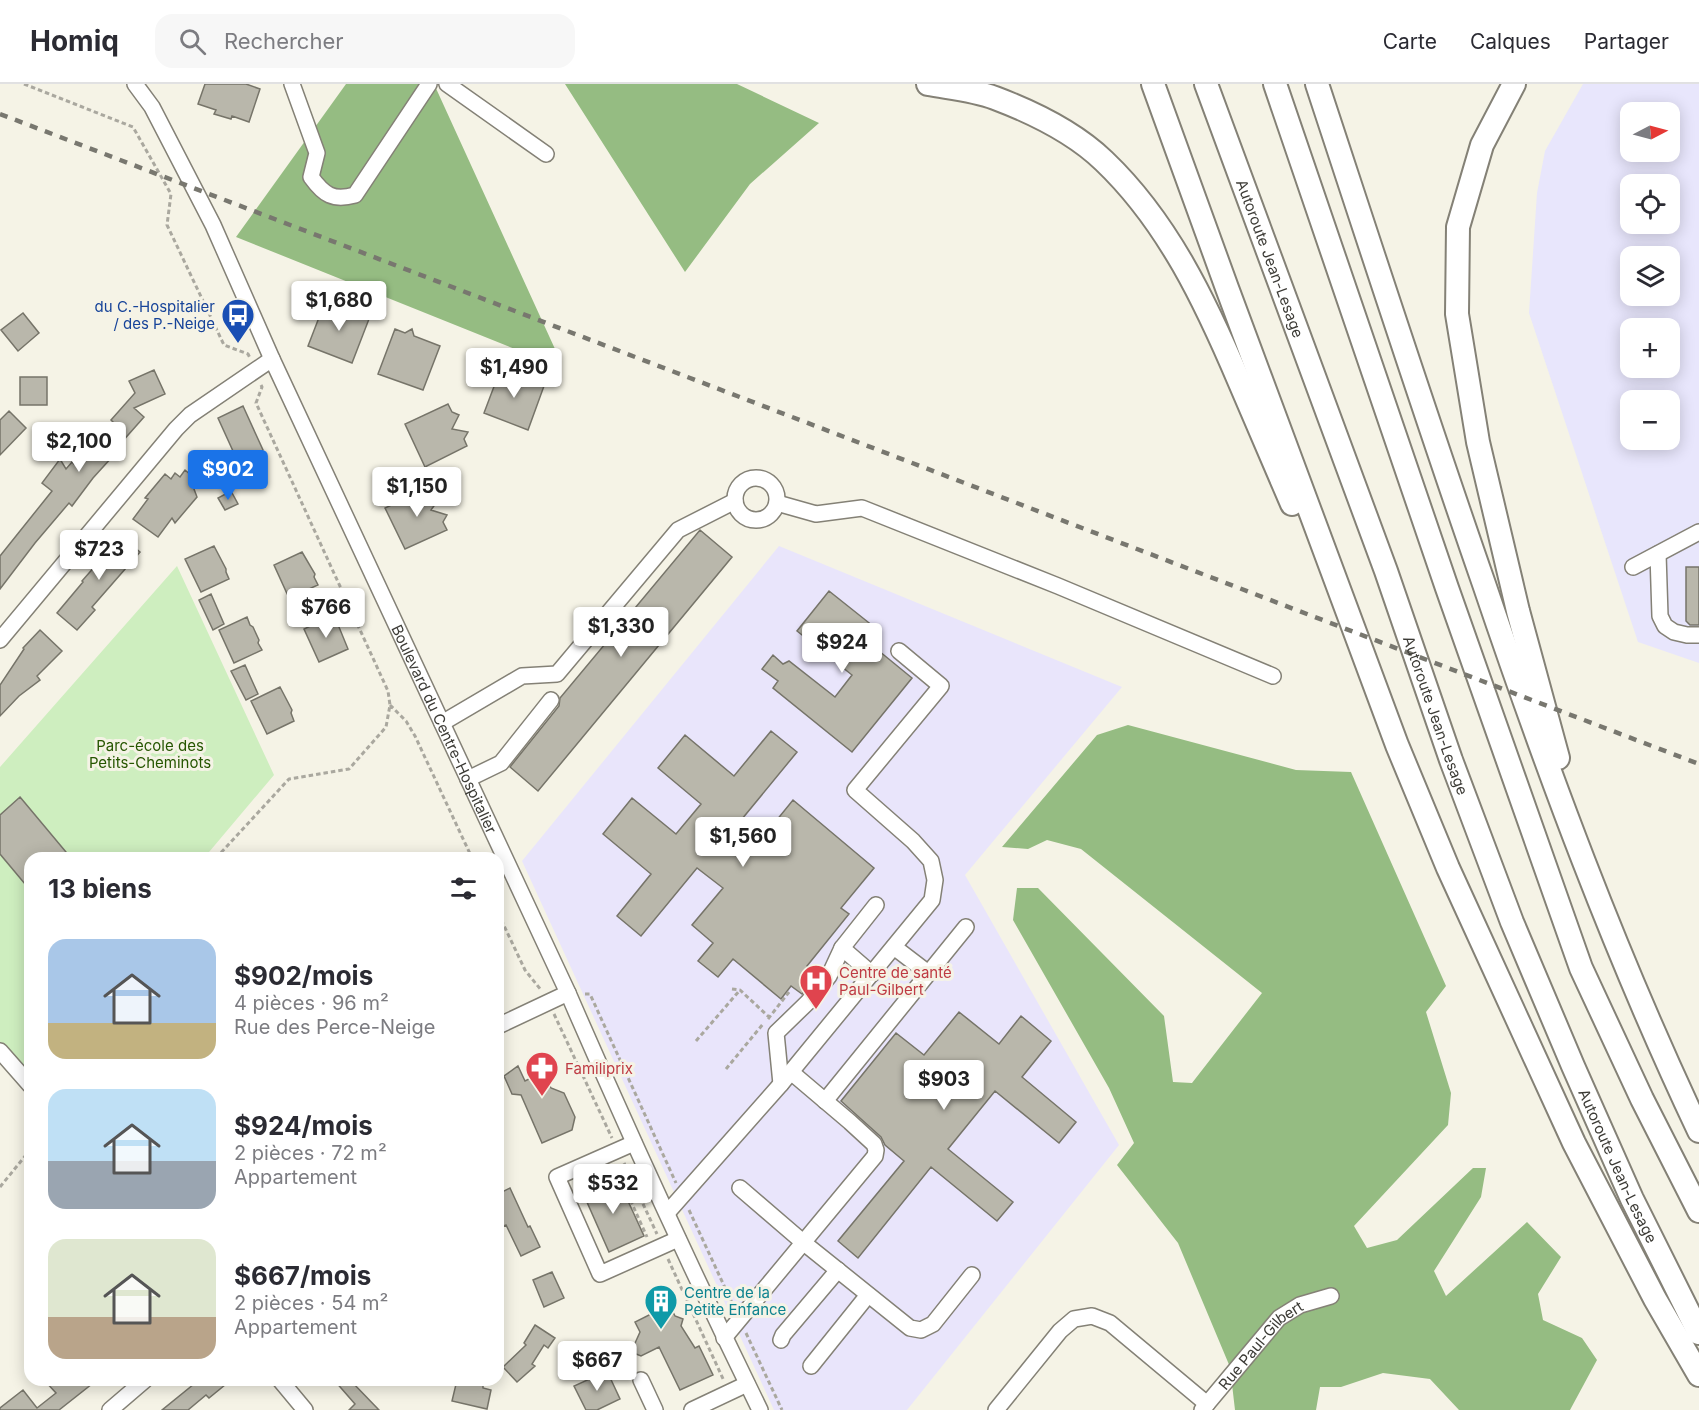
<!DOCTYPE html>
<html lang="fr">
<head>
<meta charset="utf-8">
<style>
	:root { --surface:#fff; --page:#f7f7f7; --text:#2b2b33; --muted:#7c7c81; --line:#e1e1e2; --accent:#1a73e8 }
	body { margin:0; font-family:Inter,sans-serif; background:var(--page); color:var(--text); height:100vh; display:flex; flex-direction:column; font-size:22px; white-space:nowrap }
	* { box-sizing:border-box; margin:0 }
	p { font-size:20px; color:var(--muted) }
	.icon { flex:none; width:33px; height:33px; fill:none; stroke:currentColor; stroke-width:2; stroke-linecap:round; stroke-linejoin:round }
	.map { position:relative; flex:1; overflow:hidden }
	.side { position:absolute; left:24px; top:768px; width:480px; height:534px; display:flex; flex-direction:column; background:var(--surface); border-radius:18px; box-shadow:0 3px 15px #0003 }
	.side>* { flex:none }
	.needle { width:39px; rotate:84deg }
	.tools { position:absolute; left:1620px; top:18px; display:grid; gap:12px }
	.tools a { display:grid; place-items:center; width:60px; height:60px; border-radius:12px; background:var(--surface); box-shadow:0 3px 15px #0003; font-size:30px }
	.price { position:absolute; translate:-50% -51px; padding:0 14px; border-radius:6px; background:#fff; color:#222; font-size:20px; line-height:39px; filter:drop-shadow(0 2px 3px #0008) }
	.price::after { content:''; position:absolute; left:50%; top:36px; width:18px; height:14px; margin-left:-9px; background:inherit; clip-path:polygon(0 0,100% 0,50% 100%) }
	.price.current { background:var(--accent); color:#fff }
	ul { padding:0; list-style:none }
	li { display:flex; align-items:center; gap:18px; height:150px; padding:0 24px }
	li span { display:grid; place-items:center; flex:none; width:168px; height:120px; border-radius:18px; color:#555 }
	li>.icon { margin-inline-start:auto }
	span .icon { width:72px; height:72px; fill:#fffc; stroke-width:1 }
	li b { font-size:26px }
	h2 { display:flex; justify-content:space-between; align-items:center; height:72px; padding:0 24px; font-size:26px }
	header { display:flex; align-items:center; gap:36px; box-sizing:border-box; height:84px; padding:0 30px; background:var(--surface); border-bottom:2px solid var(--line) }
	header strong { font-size:28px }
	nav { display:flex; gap:33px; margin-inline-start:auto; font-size:21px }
	.search { width:420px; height:54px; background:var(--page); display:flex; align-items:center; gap:15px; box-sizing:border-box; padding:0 21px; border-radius:18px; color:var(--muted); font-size:22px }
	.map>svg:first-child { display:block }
</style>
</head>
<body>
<header>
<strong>Homiq</strong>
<div class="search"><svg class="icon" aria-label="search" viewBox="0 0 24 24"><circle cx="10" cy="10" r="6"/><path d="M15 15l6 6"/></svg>Rechercher</div>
<nav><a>Carte</a><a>Calques</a><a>Partager</a></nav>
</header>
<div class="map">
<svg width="1699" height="1326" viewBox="0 0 1699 1326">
	<rect width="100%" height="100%" fill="#f5f3e6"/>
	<path fill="#e8e6fc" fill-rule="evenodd" d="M1583,0H1699V579L1638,558L1529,229L1537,109L1545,67ZM1630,28H1670V68H1630ZM1630,100H1670V140H1630ZM1630,172H1670V212H1630ZM1630,244H1670V284H1630ZM1630,316H1670V356H1630Z"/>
	<path fill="#e9e5fb" d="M779,462L1122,603L965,791L1119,1061L907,1326H774L522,777Z"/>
	<path fill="#ceeebf" d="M177,482L274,691L204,774H30V979L21,990L0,965V683Z"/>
	<path fill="#95bc82" d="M346,0H434L555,265V281L236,153Z
		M565,0H737L819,39L750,100L685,188Z
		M1128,641L1296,686L1351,688L1446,902L1426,928L1451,1009L1448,1041L1354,1142L1367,1164L1397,1156L1473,1084H1486L1481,1113L1434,1187L1446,1212L1527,1138L1561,1173L1538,1210L1543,1236L1582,1254L1597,1276L1570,1326H1459L1430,1295L1383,1289L1341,1303H1320L1316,1326H1235L1230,1283L1178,1159L1117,1081L1134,1059L1109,1004L1013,836L1017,804H1038L1164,932L1173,998L1192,999L1262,909L1081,765L1047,756L1028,765L1002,763L1097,651Z"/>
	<path fill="#b9b7ab" stroke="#767469" stroke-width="1.5" d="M205,0H246L260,5L249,38L232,32L231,35L214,30L216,26L198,20Z
		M325,218L335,221L338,220L343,222L346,232L360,225L362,232L369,235L352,279L308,262Z
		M23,229L39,249L18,267L1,246Z
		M395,245L405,249L412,245L414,252L440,262L423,306L378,290Z
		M501,284L508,286L512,285L517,286L521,299L536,291V299L544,302L528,346L484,329Z
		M154,286L165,310L134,324L144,333L121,359L123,361L93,394L72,422L69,419L35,459L0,505V472L52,407L42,399L60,375L66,385L72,378L74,380L113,338L111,336L135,309L129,297Z
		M20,293H47V321H20Z
		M448,320L452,328L459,331L452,345L468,348L464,355L467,362L425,383L405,340Z
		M243,322L263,366L238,378L218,334Z
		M9,327L26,344L0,371V336Z
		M185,386L199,398L194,405L197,413L175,439L172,434L158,453L133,435L148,415L145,414L165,390L171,395L175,389L180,393Z
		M427,404L430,411L439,415L431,426L447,431L443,438L447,446L405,465L385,424Z
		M231,407L238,420L225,426L218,414Z
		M700,446L732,473L538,707L510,683L559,622L560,614Z
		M118,449L140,468L92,523L95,526L77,546L57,529L83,498L82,497L104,472L101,470Z
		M214,462L226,485V488L229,495L201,508L185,475Z
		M302,468L315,490L314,493L318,501L289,514L274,481Z
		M1686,483H1699V541H1690L1686,537Z
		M829,507L878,546L868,558L912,594L852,668L773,604L778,597L762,585L773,571L783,580L789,577L835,613L852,591L797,547Z
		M211,510L224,540L213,546L199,516Z
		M247,533L250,541L253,543L259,556L258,559L262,566L234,579L219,546Z
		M329,533L334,535L339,543L348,565L319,578L304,545Z
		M40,546L62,567L37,592L40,596L19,612L0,632V601L24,565L23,564Z
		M245,581L258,610L246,616L231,587Z
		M280,603L292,626L291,629L294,637L267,650L251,617Z
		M771,647L797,668L742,735L763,753L793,716L874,784L841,824L849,830L807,882L817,891L802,910L791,902L781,915L733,875L718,893L698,877L713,859L692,841L723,804L697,784L641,852L617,832L651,790L603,750L632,714L676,750L701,720L658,684L685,651L734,692Z
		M20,713L71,774H30V806L0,770V731Z
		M959,928L999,960L1021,932L1051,957L1022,993L1076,1038L1059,1059L995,1007L948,1065L1013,1118L997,1137L931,1083L858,1174L838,1157L904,1077L885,1061L881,1053L841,1017L896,949L924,971Z
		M518,982L525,997L539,990L546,994L551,1004L564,1009L575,1033L572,1046L542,1059L521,1011L512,1010L504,992Z
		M617,1093L644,1152L609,1168L583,1109Z
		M510,1104L528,1143L530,1142L540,1163L521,1172L506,1141L504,1142L498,1129V1110Z
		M552,1188L564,1214L544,1223L533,1196Z
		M671,1224L675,1232L683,1235L681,1242L695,1264L699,1262L713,1291L680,1306L659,1263L641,1272L631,1268L640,1248L635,1238L655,1228L657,1231Z
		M535,1241L555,1254L548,1264L544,1261L532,1280L535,1282L517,1298L503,1283L526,1261L524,1259Z
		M607,1287L620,1315L597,1326H586L574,1302Z
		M44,1296H97L59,1326H0V1324L23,1306L37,1324L56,1309Z
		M199,1296H231L209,1314L206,1311L188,1326H162Z
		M334,1296H350L379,1326H349L355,1320Z
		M457,1296L483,1301V1304L491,1306L487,1325L452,1317Z"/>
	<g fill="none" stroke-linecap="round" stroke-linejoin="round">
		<defs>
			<g id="minor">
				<path id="s1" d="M135,0L152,23L213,141L272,275L568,909C629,1050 693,1189 760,1326"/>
				<path d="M292,0L317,69L311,93C324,111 333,117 355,111L429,0"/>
				<path d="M447,0L546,70"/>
				<circle cx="756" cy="415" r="21"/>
				<path d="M777,419L816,430L862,424L1058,502L1273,592"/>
				<path d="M1658,470L1660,532L1665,542L1674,548L1687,551H1699"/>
				<path d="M1633,483L1699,448"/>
				<path d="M0,556L176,345L190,331L272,275"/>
				<path d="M442,639L522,592L557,590L678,446L735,417"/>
				<path d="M468,695L501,679L551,616"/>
				<path d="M894,863L928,889"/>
				<path d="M842,864L872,890"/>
				<path d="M498,942L568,909"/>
				<path d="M0,967L30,1001"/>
				<path d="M781,1000L776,949L808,918L829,892L842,864L876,821"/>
				<path d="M825,1017L966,843"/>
				<path d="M634,1059L557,1093L600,1190L678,1155"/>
				<path d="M740,1104L804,1159L910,1244L921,1246L933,1240L972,1191"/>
				<path d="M667,1129L781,1000L932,816L935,796L931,777L913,757L855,706L941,602L899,567"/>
				<path d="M724,1254L875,1072L876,1066L874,1060L850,1038L791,988"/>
				<path d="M781,1256L783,1251L838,1186"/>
				<path d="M811,1282L868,1211"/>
				<path d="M280,1296L305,1326"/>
				<path d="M641,1296L655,1326"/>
				<path d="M110,1326L145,1296"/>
				<path d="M692,1326L747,1300"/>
				<path d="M996,1326L1060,1247L1074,1235L1092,1232L1110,1239L1207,1320"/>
				<path id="s2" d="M1202,1326L1279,1234L1300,1221L1331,1212"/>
			</g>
			<g id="highway">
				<path d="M928,0C950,4 974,6 995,14C1032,28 1075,49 1104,77C1168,138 1206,219 1240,299C1258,340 1275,380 1292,420"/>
				<path d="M1153,0L1227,204L1397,661L1448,784L1574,1059L1655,1215L1699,1291"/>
				<path id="s3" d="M1206,0L1386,487L1451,676L1512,838L1573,982L1632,1115L1699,1249"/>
				<path d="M1275,0L1447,504L1581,884L1642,1015L1699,1127"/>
				<path d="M1317,0C1372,167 1426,334 1484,500C1547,686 1615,870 1699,1047"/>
				<path d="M1514,0L1482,61L1458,143L1457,230L1478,358L1518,527L1558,674"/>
			</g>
		</defs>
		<use href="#minor" stroke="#848176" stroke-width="18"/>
		<use href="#highway" stroke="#848176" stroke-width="26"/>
		<path stroke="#aaa89f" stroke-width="3" stroke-dasharray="4.5 3" stroke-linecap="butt" d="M24,0L133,43L171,110L167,141L224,261L248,270L250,274
			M390,621L406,637L415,652L472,774
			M216,774L289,695L349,685L386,643L390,621L388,607L256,319L262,303L260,299
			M498,829L525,886L541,906
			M732,905L740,906L770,934
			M585,910H590L676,1099
			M554,930L612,1054
			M768,935L789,908
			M696,957L740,906
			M726,985L763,940
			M624,1079L657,1150
			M615,1082L647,1153
			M0,1103L30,1066
			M689,1126L733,1221
			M668,1175L724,1297
			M746,1249L782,1326"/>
		<use href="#minor" stroke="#fff" stroke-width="15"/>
		<use href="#highway" stroke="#fff" stroke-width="22"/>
		<path stroke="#78776f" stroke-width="4.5" stroke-dasharray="8 8" stroke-linecap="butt" d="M0,30L1699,680"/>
	</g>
	<defs>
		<symbol id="bus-pin" viewBox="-11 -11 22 30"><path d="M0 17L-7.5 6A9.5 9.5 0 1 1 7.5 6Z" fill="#1a4fb4" stroke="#f5f3e6"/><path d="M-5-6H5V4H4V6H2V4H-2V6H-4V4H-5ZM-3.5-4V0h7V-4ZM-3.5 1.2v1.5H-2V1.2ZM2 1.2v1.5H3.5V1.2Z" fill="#fff"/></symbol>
		<symbol id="hospital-pin" viewBox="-11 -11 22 30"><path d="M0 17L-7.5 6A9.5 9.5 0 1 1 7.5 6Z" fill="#e0444e" stroke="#f5f3e6"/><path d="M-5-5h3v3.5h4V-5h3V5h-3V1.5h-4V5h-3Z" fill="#fff"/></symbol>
		<symbol id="pharmacy-pin" viewBox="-11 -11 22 30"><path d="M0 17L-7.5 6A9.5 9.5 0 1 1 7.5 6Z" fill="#e0444e" stroke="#f5f3e6"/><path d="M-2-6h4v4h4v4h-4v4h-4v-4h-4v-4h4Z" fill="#fff"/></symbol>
		<symbol id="building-pin" viewBox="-11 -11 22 30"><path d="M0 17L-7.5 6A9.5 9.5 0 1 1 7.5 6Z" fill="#0f9aa8" stroke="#f5f3e6"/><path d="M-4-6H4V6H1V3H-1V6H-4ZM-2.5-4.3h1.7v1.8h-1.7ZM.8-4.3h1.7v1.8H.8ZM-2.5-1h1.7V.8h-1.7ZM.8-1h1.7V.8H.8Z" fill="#fff"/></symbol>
	</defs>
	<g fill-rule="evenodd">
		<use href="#bus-pin" x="219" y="212" width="38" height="52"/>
		<use href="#hospital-pin" x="797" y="878" width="38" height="52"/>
		<use href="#pharmacy-pin" x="523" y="965" width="38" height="52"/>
		<use href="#building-pin" x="642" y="1198" width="38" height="52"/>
	</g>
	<g text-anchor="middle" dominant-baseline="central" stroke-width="6" stroke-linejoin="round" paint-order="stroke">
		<g font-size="15" fill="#3c3b36" stroke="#f5f3e6">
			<text stroke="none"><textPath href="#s3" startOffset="186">Autoroute Jean-Lesage</textPath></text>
			<text stroke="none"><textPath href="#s3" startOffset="672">Autoroute Jean-Lesage</textPath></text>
			<text stroke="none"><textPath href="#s1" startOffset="716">Boulevard du Centre-Hospitalier</textPath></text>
			<text stroke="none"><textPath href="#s3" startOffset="1158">Autoroute Jean-Lesage</textPath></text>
			<text stroke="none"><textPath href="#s2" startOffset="88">Rue Paul-Gilbert</textPath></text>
		</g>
		<g font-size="15" fill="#164399" stroke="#f5f3e6" text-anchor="end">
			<text x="215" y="222">du C.-Hospitalier<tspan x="215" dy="17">/ des P.-Neige</tspan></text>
		</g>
		<g font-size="15" fill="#265600" stroke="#f5f3e6">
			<text x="150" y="661">Parc-école des<tspan x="150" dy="17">Petits-Cheminots</tspan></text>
		</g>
		<g font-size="15" fill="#be3a42" stroke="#f5f3e6" text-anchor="start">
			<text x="839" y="888">Centre de santé<tspan x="839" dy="17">Paul-Gilbert</tspan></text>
			<text x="565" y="984">Familiprix</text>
		</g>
		<g font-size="15" fill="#0d838f" stroke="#f5f3e6" text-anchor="start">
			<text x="684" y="1208">Centre de la<tspan x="684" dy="17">Petite Enfance</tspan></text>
		</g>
	</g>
</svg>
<div class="tools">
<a><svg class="needle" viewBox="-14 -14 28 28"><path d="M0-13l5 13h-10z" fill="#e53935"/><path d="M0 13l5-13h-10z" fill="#7c7c81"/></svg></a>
<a><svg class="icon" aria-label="locate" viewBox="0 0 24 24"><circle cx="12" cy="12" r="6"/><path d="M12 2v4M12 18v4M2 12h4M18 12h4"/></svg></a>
<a><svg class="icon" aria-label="layers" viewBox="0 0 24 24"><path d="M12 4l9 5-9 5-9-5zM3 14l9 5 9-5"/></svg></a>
<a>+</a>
<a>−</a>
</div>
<b class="price" style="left:339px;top:248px">$1,680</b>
<b class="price" style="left:514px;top:315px">$1,490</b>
<b class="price" style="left:79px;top:389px">$2,100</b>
<b class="price current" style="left:228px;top:417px">$902</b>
<b class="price" style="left:417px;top:434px">$1,150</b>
<b class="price" style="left:99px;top:497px">$723</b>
<b class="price" style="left:326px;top:555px">$766</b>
<b class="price" style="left:621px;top:574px">$1,330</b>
<b class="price" style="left:842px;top:590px">$924</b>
<b class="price" style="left:743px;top:784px">$1,560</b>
<b class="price" style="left:944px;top:1027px">$903</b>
<b class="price" style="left:613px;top:1131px">$532</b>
<b class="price" style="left:597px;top:1308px">$667</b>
<section class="side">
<h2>13 biens<svg class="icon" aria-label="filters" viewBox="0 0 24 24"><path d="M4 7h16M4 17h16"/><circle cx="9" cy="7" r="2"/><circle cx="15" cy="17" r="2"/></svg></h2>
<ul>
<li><span style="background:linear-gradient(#a9c7e8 70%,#c2b280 0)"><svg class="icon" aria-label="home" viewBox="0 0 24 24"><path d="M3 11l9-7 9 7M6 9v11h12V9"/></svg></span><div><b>$902/mois</b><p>4 pièces · 96 m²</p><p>Rue des Perce-Neige</p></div></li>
<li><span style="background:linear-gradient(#bfe0f5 60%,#9aa5b1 0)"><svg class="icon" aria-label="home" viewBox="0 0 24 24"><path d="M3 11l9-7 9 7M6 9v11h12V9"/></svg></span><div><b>$924/mois</b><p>2 pièces · 72 m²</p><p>Appartement</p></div></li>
<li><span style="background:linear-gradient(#dfe7d0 65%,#b9a48a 0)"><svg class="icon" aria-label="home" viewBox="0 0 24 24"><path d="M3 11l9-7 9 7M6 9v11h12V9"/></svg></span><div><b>$667/mois</b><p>2 pièces · 54 m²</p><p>Appartement</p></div></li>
</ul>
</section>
</div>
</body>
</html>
